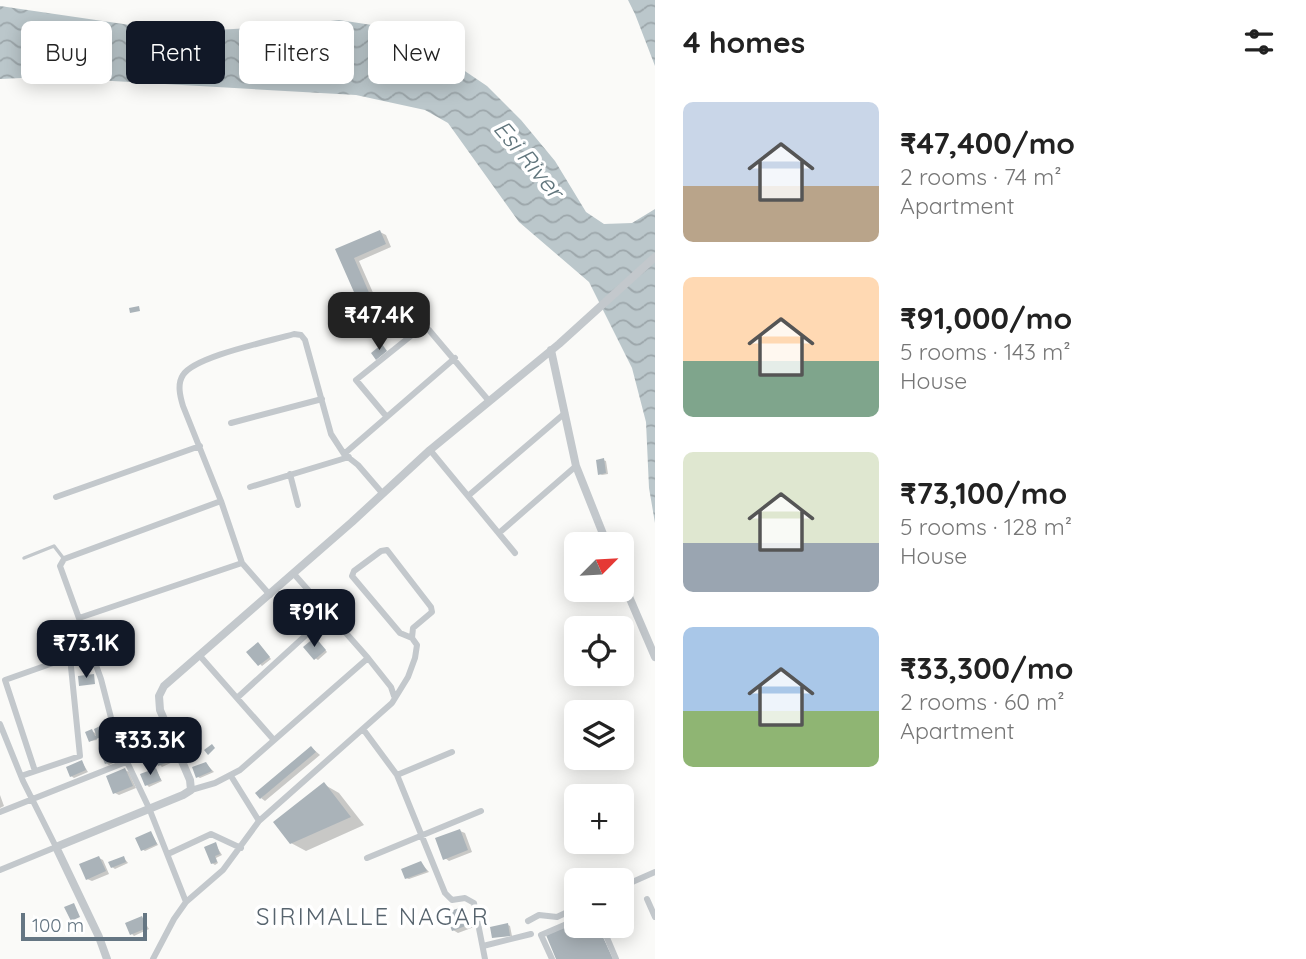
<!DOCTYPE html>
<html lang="en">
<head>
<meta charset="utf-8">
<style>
	:root { --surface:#fff; --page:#f6f6f6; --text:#222; --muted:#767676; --accent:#111827 }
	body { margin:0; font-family:Quicksand,sans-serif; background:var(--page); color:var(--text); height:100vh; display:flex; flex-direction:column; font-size:26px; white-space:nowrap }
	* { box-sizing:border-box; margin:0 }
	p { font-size:23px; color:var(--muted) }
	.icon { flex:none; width:38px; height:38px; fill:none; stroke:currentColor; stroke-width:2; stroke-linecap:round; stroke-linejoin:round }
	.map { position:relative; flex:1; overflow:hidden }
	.panel { display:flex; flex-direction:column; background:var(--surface); width:651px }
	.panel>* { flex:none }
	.hud { position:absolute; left:21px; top:21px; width:528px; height:63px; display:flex; gap:14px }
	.needle { width:46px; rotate:66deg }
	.controls { position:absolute; left:564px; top:532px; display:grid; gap:14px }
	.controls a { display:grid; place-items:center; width:70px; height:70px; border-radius:10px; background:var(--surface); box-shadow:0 4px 18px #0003; font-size:35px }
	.scale { position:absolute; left:21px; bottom:18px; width:126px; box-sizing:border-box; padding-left:7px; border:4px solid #657683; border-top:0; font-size:19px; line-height:24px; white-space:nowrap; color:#657683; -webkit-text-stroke:5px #fff; paint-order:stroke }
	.price { position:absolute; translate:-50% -60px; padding:0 16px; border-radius:14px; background:var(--accent); color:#fff; font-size:23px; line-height:46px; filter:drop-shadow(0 2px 4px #0008) }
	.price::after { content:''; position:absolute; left:50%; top:42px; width:21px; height:16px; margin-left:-10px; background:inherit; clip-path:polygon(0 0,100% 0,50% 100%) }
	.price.on { background:#222; color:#fff }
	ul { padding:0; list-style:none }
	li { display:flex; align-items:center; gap:21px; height:175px; padding:0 28px }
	li span { display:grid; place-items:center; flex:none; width:196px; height:140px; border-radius:10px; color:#555 }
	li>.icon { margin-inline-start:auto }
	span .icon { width:84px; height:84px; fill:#fffc; stroke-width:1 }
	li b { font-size:30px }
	h2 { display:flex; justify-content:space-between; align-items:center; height:84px; padding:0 28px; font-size:30px }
	.pill { padding:0 24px; border-radius:10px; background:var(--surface); box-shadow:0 4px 18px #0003; font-size:24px; line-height:63px }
	.pill.on { background:var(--accent); color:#fff }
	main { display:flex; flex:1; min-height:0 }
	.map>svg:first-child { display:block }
</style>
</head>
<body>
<main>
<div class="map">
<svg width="655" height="959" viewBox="0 0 655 959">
	<defs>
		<pattern id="water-waves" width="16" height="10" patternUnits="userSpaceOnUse" patternTransform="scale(1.75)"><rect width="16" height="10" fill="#bbc7cb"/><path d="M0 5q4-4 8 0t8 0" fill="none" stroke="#9ca6aa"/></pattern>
	</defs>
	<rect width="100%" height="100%" fill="#fafaf8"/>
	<path fill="url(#water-waves)" d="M628,0H655V66L635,14Z
		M0,6L178,32L289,26L339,20L385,27L450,61L487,86L521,120L555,161L586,212L604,224L632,223L655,209V523L649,488L646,422L632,368L589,282L519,222L448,123L425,110L356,95L43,77L0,79Z"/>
	<path fill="#0003" d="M380,232L386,235L391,247L359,261L386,322L375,326L369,323L337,250Z
		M603,460L606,461L608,474L602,475L600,474Z
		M317,640L327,652L318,660L315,658Z
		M260,646L271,659L262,666L249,652Z
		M104,726L110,735L102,739L95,735L97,740L90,741L92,731L98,735Z
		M140,732L147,743L132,750L129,748Z
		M115,747L122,759L109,765L106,763Z
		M312,748L320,755L265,801L261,798Z
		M169,750L175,761L162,767L160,765Z
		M82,762L88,772L74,778L71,776Z
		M206,764L214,772L200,778L198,777Z
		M125,770L129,772L136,788L119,795L115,793Z
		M156,770L162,781L149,787L147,785Z
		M325,785L339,793L364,825L306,851L291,843Z
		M0,795L4,806L0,808Z
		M460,831L465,833L472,852L449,861L445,858Z
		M151,833L158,845L145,851L142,849Z
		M215,844L222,855L216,858L218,863L215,865L212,863Z
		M99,858L103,860L109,874L92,881L87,879Z
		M124,858L128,863L115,869L112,867Z
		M421,863L429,872L409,879L406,878Z
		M459,910L464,912L466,919L472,921L474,927L458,933L453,930Z
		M142,918L149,929L134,936L132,934Z
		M508,925L510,926L512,936L493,937Z"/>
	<path fill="#aab3b9" d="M380,230L386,244L354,258L380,318L368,324L335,249Z
		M139,306L140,311L130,313L129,308Z
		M382,344L387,351L376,360L371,353Z
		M604,458L606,473L598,475L596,460Z
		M315,637L326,650L314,660L303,647Z
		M258,642L270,657L258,666L246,652Z
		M94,674L95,684L79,686L78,676Z
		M104,724L108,734L89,742L85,732L92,729L95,736L96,735L94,729Z
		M140,730L145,742L128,749L123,737Z
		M212,744L215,748L208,755L204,750Z
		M115,745L121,758L105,764L100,752Z
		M311,746L316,752L260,799L255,793Z
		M169,748L174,760L158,766L154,755Z
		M82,760L86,770L70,777L66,767Z
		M206,762L212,771L196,778L192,767Z
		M125,768L133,786L113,794L106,776Z
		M156,768L161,780L145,786L140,774Z
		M324,782L351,817L290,844L273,822Z
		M460,829L468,850L443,860L435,838Z
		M151,831L157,844L141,851L135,838Z
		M216,842L220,854L215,856L217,862L211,864L204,847Z
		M99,856L106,871L86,880L79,864Z
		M124,856L126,862L111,868L108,862Z
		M421,861L427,871L405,879L401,869Z
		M74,903L80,917L71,921L64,907Z
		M459,908L463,918L468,916L471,924L452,931L445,913Z
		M142,916L147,928L130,935L125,923Z
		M576,922V926H598L613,959H556L546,935Z
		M508,923L510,936L492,938L490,927Z"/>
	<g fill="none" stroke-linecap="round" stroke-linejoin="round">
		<path stroke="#c3c8cc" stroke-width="3.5" d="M24,558L54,546L64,559"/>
		<path stroke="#c3c8cc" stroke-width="6" d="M386,416L356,380L422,327L429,330L489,401
			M231,423L322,399
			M430,450L515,553
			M344,454L455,358
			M290,474L298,505
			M250,487L349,457
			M468,496L565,413
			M56,497L200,446
			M499,533L576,466
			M294,574L368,658L391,687L394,696
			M270,595L242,563L221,501L183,406C180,396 177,384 183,375C195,356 271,341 294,334L301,335L305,340L331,434L344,454L358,465L383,494
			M79,618L242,563
			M200,656L273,739
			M237,698L329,614
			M0,724L23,781L56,847L0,870
			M363,729L397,775L445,893L452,900L465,898L474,903L485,959
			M397,775L452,752
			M21,776L80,756L70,657L5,680L35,771
			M231,776L259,821
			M191,790L215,783L240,770L368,658
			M0,812L126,762
			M168,854L211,834L241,848
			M367,858L481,811
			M621,887L655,872
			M647,899L655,917
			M186,902L149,808L117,741L101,679L60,566L64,559L221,501
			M528,921L539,915L557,917L576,908
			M602,926L616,959
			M483,946L531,934
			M153,959L174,919L186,902L223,870L259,821L392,703L408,677L415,658L417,645L412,638L413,628L432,612L431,607L387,550L381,551L354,571L352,576L400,633L412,638
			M552,959L541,935L576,920"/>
		<path stroke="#c3c8cc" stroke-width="8" d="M551,350L576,466L607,544
			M621,578L655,657
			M107,959L99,937L56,847L183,795L191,790L190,780L160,710L159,696L164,686L352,522L430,450L559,344L655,257"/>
	</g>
	<g text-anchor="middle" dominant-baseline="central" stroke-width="7" stroke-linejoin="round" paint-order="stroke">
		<g font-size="24" font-style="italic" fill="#60757c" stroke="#fff">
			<text transform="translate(529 159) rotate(50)">Esi River</text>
		</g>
		<g font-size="24" letter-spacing="2" fill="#57646e" stroke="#fff">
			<text x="373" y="916">SIRIMALLE NAGAR</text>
		</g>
	</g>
</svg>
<div class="controls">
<a><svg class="needle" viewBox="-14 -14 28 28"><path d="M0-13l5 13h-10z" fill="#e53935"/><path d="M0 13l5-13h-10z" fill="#767676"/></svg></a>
<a><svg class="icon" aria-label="locate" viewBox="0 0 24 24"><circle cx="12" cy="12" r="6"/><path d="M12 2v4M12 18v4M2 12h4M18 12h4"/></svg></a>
<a><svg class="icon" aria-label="layers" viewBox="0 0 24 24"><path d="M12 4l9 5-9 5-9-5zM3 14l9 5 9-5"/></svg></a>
<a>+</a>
<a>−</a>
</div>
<div class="scale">100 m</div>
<b class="price on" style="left:379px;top:352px">₹47.4K</b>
<b class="price" style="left:314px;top:649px">₹91K</b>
<b class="price" style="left:86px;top:680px">₹73.1K</b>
<b class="price" style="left:150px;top:777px">₹33.3K</b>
<div class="hud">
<a class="pill">Buy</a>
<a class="pill on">Rent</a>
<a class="pill">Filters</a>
<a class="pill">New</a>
</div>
</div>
<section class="panel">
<h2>4 homes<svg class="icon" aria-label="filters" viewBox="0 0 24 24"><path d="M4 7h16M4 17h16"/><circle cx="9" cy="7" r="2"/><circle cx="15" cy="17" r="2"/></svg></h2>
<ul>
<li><span style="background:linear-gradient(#c9d6e8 60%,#b9a48a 0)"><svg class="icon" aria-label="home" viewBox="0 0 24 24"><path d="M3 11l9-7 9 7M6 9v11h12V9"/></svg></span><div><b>₹47,400/mo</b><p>2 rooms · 74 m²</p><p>Apartment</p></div></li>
<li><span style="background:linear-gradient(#ffd9b3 60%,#7fa58c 0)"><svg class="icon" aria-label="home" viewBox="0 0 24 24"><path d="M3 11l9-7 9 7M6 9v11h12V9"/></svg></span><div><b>₹91,000/mo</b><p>5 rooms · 143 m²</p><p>House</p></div></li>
<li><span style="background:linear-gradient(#dfe7d0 65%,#9aa5b1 0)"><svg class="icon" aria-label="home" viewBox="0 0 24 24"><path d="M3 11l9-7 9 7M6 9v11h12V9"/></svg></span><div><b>₹73,100/mo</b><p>5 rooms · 128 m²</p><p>House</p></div></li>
<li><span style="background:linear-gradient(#a9c7e8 60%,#8fb573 0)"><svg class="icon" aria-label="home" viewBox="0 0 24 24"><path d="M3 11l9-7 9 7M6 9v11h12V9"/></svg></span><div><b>₹33,300/mo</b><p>2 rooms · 60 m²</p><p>Apartment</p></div></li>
</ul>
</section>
</main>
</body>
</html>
